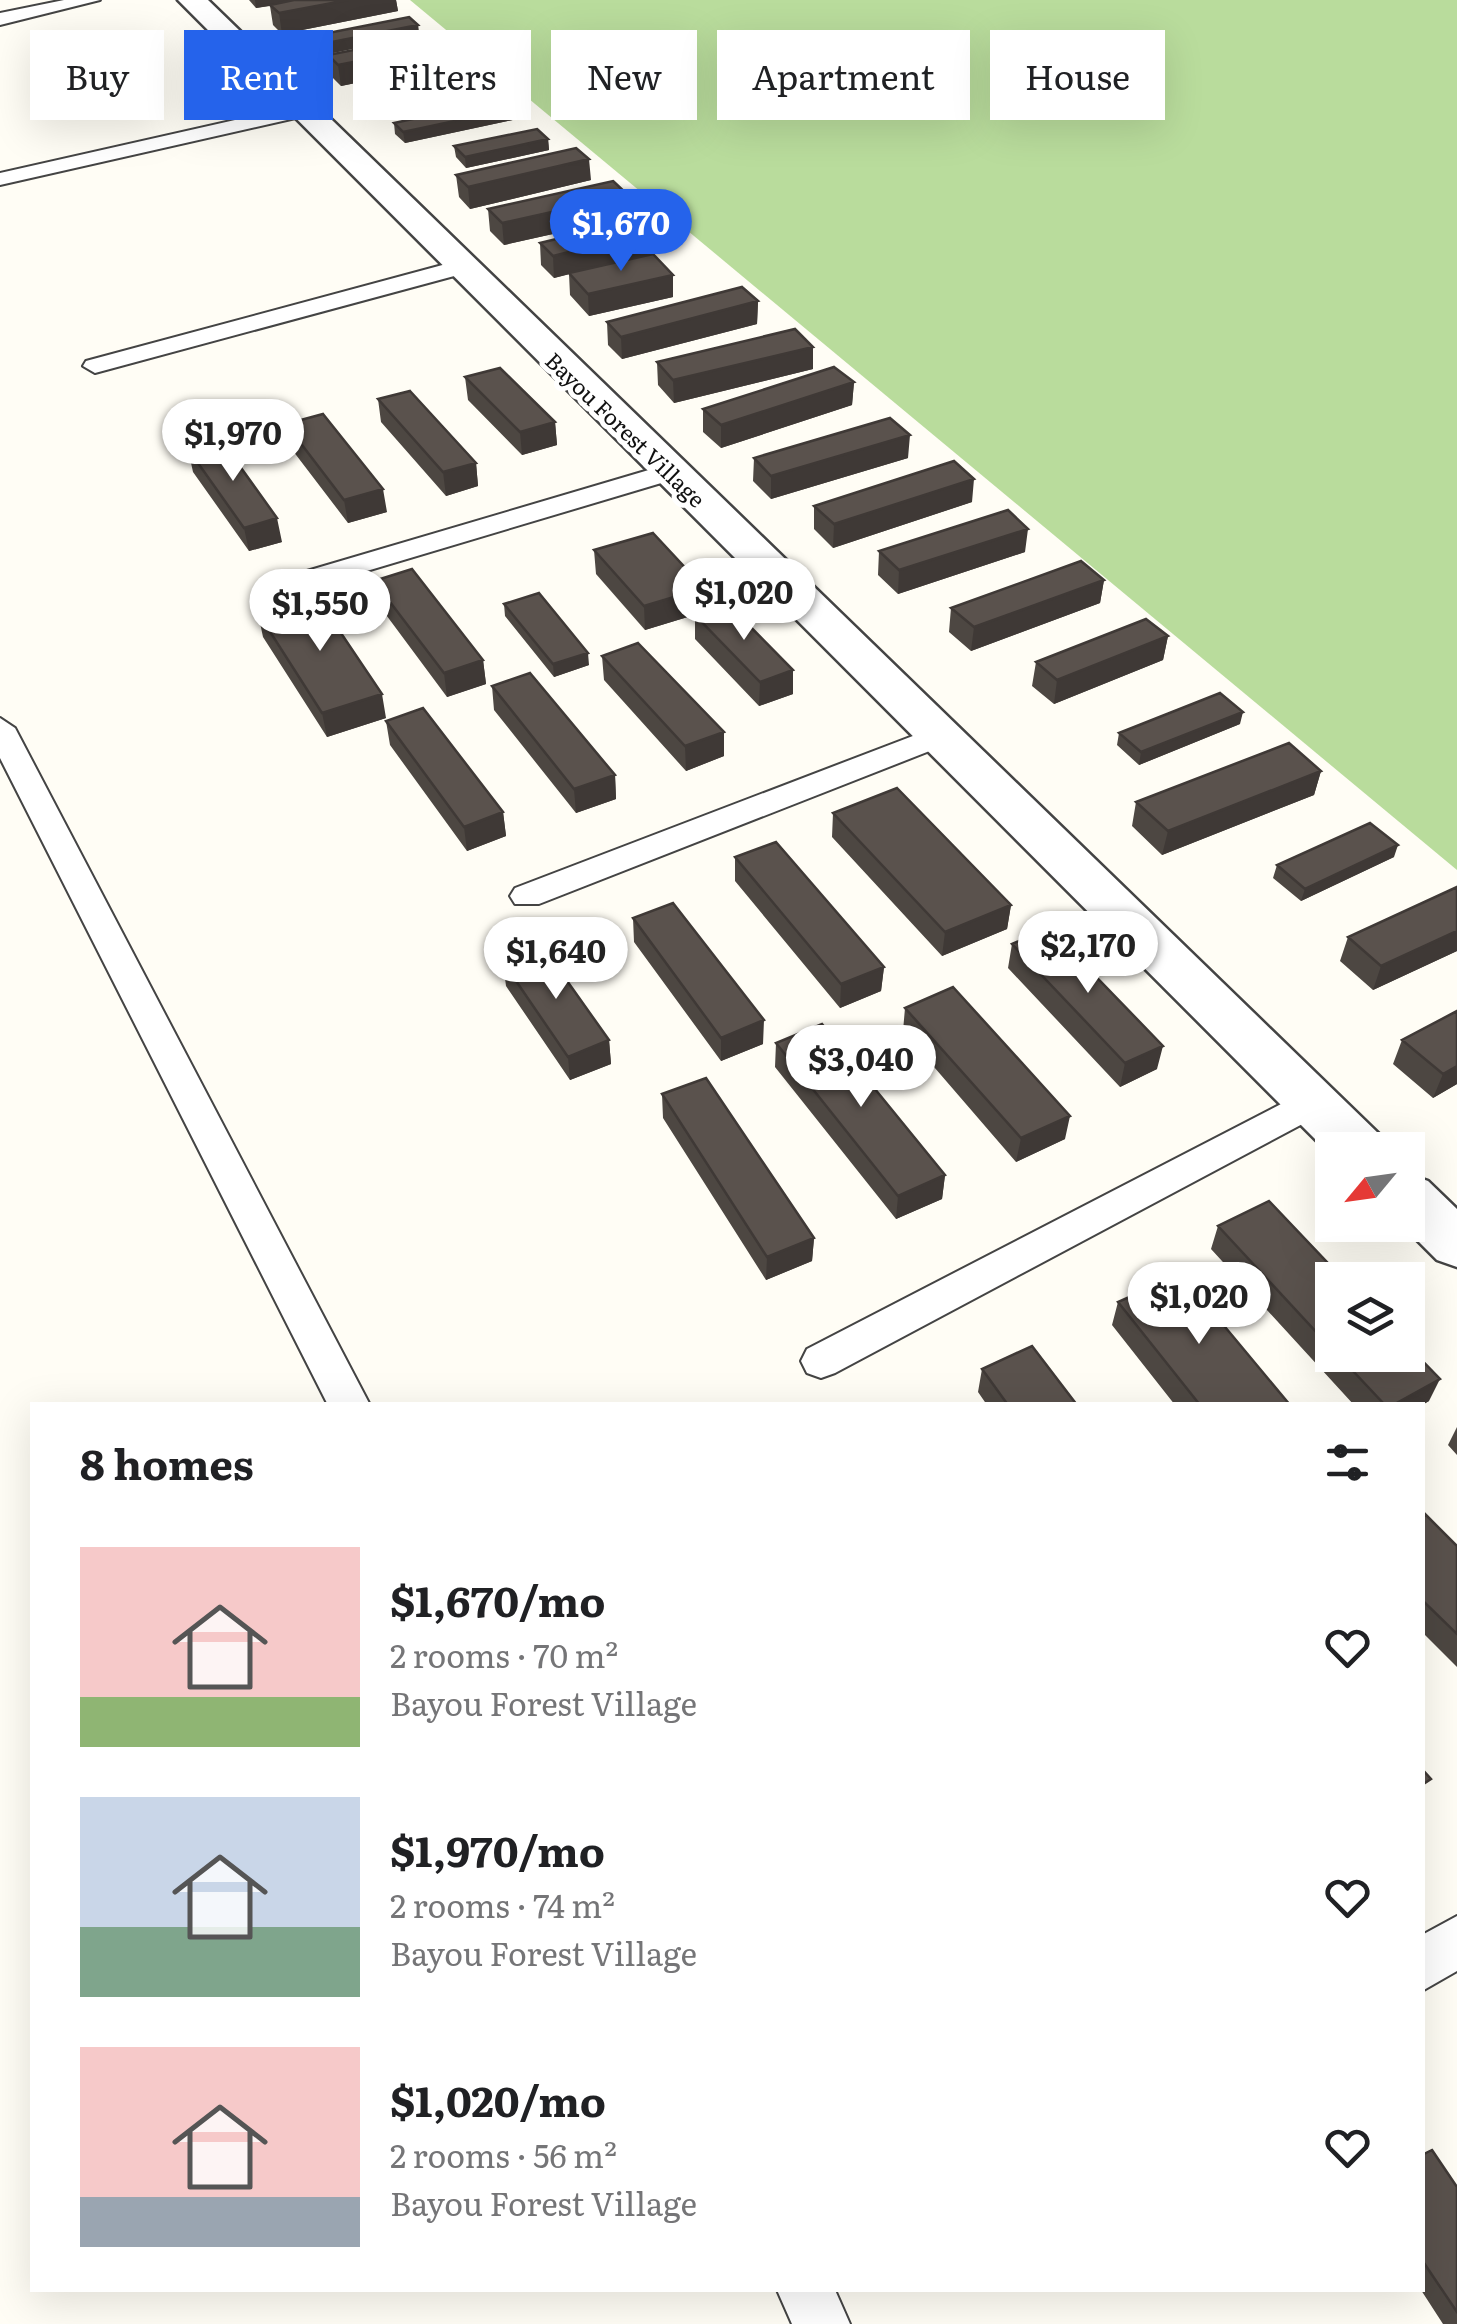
<!DOCTYPE html>
<html lang="en">
<head>
<meta charset="utf-8">
<style>
	:root { --surface:#fff; --page:#f6f6f6; --text:#202124; --muted:#757577; --accent:#2563eb }
	body { margin:0; font-family:Literata,serif; background:var(--page); color:var(--text); height:100vh; display:flex; flex-direction:column; font-size:38px; white-space:nowrap }
	* { box-sizing:border-box; margin:0 }
	p { font-size:32px; color:var(--muted) }
	.icon { flex:none; width:55px; height:55px; fill:none; stroke:currentColor; stroke-width:2; stroke-linecap:round; stroke-linejoin:round }
	.map { position:relative; flex:1; overflow:hidden }
	.sheet { position:absolute; left:30px; top:1402px; width:1395px; height:890px; display:flex; flex-direction:column; background:var(--surface); border-radius:0px; box-shadow:0 10px 40px #0002 }
	.sheet>* { flex:none }
	.banner { position:absolute; left:30px; top:30px; width:1398px; height:90px; display:flex; gap:20px }
	.needle { width:65px; rotate:241deg }
	.controls { position:absolute; left:1315px; top:1132px; display:grid; gap:20px }
	.controls a { display:grid; place-items:center; width:110px; height:110px; border-radius:0px; background:var(--surface); box-shadow:0 10px 40px #0002; font-size:50px }
	.price { position:absolute; translate:-50% -85px; padding:0 22px; border-radius:35px; background:#fff; color:#222; font-size:32px; line-height:65px; filter:drop-shadow(0 2px 5px #0008) }
	.price::after { content:''; position:absolute; left:50%; top:60px; width:30px; height:22px; margin-left:-15px; background:inherit; clip-path:polygon(0 0,100% 0,50% 100%) }
	.price.selected { background:var(--accent); color:#fff }
	ul { padding:0; list-style:none }
	li { display:flex; align-items:center; gap:30px; height:250px; padding:0 50px }
	li span { display:grid; place-items:center; flex:none; width:280px; height:200px; border-radius:0px; color:#555 }
	li>.icon { margin-inline-start:auto }
	span .icon { width:120px; height:120px; fill:#fffc; stroke-width:1 }
	li b { font-size:42px }
	h2 { display:flex; justify-content:space-between; align-items:center; height:120px; padding:0 50px; font-size:42px }
	.tag { padding:0 35px; border-radius:0px; background:var(--surface); box-shadow:0 10px 40px #0002; font-size:35px; line-height:90px }
	.tag.selected { background:var(--accent); color:#fff }
	.map>svg:first-child { display:block }
</style>
</head>
<body>
<div class="map">
<svg width="1457" height="2324" viewBox="0 0 1457 2324">
	<rect width="100%" height="100%" fill="#fffdf5"/>
	<path fill="#b9dc9c" d="M410,0H1457V870Z"/>
	<g fill="none" stroke-linecap="round" stroke-linejoin="round">
		<defs>
			<path id="lane" d="M64,0H100L0,25V13Z
				M302,105L309,107V115L0,185V173Z
				M461,260L469,262V272L95,373L83,366L86,361Z
				M669,464L678,466L682,472L678,478L293,593L283,595L269,587L273,581Z
				M0,718L15,728L370,1405H328L0,758Z
				M939,726L950,729L954,736L950,743L539,904H515L510,896L515,888Z
				M1312,1088L1325,1092L1330,1102L1325,1112L835,1373L821,1378L807,1373L801,1361L807,1349Z
				M1457,1916V1971L1422,1991V1935Z
				M777,2290H835L850,2324H792Z"/>
			<path id="street" d="M178,0H208L1380,1135L1388,1150H1332V1156Z
				M1408,1174L1428,1181L1457,1209V1267L1437,1260L1402,1225H1408Z"/>
		</defs>
		<use href="#lane" stroke="#444" stroke-width="4"/>
		<use href="#street" stroke="#444" stroke-width="5"/>
		<use href="#lane" fill="#fff" fill-rule="evenodd"/>
		<use href="#street" fill="#fff" fill-rule="evenodd"/>
	</g>
	<path fill="#4d4742" d="M249,0H396L398,11L282,34L273,25L270,6L256,8Z
		M418,25L419,35L323,55L315,47L313,36Z
		M328,55L453,63L341,86L331,76Z
		M485,70L486,91L377,114L366,103L364,82Z
		M522,118L405,143L395,134L394,123Z
		M548,139L549,150L466,168L456,157L454,146Z
		M456,175L591,180L470,209L459,197Z
		M628,195L629,217L504,245L490,231L488,209Z
		M540,243L670,249L611,264L673,297L589,316L570,295L569,274L554,278L541,265Z
		M758,301L757,324L622,359L608,345L607,322Z
		M813,347V369L674,403L658,385L657,362Z
		M465,377L555,422L557,445L522,455L468,400Z
		M854,382L852,405L721,448L703,432V409Z
		M378,399L476,463L478,486L446,496L381,422Z
		M286,424L387,512L348,523L290,447Z
		M188,449L282,542L249,551L193,472Z
		M754,458H908L771,499L753,481Z
		M972,502L833,548L814,529V506Z
		M594,550L704,588V612L645,630L596,574Z
		M879,551L1025,552L898,594L878,575Z
		M1104,580L1100,603L971,651L949,632L951,608Z
		M374,581L483,660L486,684L447,697L378,604Z
		M504,604L589,665L554,677L505,616Z
		M258,613L386,718L327,737L263,637Z
		M695,615L793,670V694L759,706L695,639Z
		M1168,636L1163,660L1054,704L1032,686L1036,662Z
		M602,656L724,732V756L686,771L604,680Z
		M492,686L615,775L616,799L576,813L494,710Z
		M386,721L503,812L506,836L467,851L390,745Z
		M1240,724L1139,765L1117,745L1119,733Z
		M1321,771L1314,795L1162,855L1132,826L1136,802Z
		M833,813L1011,905L1007,929L942,956L832,837Z
		M735,857L884,967L881,991L840,1008L735,881Z
		M1394,857L1301,901L1273,878L1277,865Z
		M1457,887V951L1373,990L1340,961L1348,937Z
		M633,918L763,1044L721,1061L634,942Z
		M1012,944L1157,1069L1120,1087L1008,968Z
		M503,962L609,1040L611,1064L570,1080L506,986Z
		M905,1008L1065,1139L1016,1162L903,1031Z
		M1402,1040L1457,1084L1433,1098L1393,1064Z
		M776,1043L945,1175L942,1199L896,1219L775,1067Z
		M662,1094L814,1238L812,1261L766,1280L663,1118Z
		M1218,1226L1332,1280V1355H1408L1429,1401L1422,1405H1354L1211,1249Z
		M1118,1302L1290,1405H1175L1112,1325Z
		M982,1369L1077,1405H987L978,1392Z
		M1457,1427V1455L1448,1445Z
		M1422,1514L1457,1546V1667L1422,1632Z
		M1422,2155L1457,2187V2324H1443L1421,2290H1422Z"/>
	<path fill="#3f3936" d="M255,0H303L256,8Z
		M348,0H396L398,11L282,34L279,13Z
		M418,25L419,35L323,55L322,44Z
		M451,43L453,63L341,86L338,65Z
		M485,70L486,91L377,114L375,93Z
		M521,107L522,118L405,143L403,132Z
		M548,139L549,150L466,168L465,157Z
		M589,159L591,180L470,209L468,187Z
		M628,195L629,217L504,245L502,223Z
		M669,227L670,249L554,278L553,256Z
		M673,275V297L589,316L588,294Z
		M758,301L757,324L622,359L621,337Z
		M813,347V369L674,403L673,380Z
		M854,382L852,405L721,448V425Z
		M555,422L557,445L522,455L520,432Z
		M910,435L908,458L771,499V476Z
		M476,463L478,486L446,496L443,472Z
		M974,479L972,502L833,548L834,524Z
		M383,489L387,512L348,523L344,500Z
		M277,518L282,542L249,551L244,528Z
		M1028,529L1025,552L898,594L899,570Z
		M1104,580L1100,603L971,651L974,627Z
		M704,588V612L645,630L644,606Z
		M1168,636L1163,660L1054,704L1057,680Z
		M588,653L589,665L554,677L553,664Z
		M483,660L486,684L447,697L444,673Z
		M793,670V694L759,706L760,682Z
		M382,694L386,718L327,737L322,713Z
		M1243,712L1240,724L1139,765L1141,752Z
		M724,732V756L686,771L685,746Z
		M1321,771L1314,795L1162,855L1168,831Z
		M615,775L616,799L576,813L574,789Z
		M503,812L506,836L467,851L464,827Z
		M1398,845L1394,857L1301,901L1305,889Z
		M1011,905L1007,929L942,956L945,932Z
		M1457,931V951L1373,990L1381,966Z
		M884,967L881,991L840,1008L841,984Z
		M764,1020L763,1044L721,1061V1038Z
		M609,1040L611,1064L570,1080L568,1057Z
		M1163,1046L1157,1069L1120,1087L1125,1063Z
		M1457,1066V1084L1433,1098L1443,1074Z
		M1070,1116L1065,1139L1016,1162L1021,1138Z
		M945,1175L942,1199L896,1219L898,1196Z
		M814,1238L812,1261L766,1280L767,1257Z
		M1440,1379L1429,1401L1422,1405H1393Z"/>
	<path fill="#5a524d" stroke="#3f3936" stroke-width="2.5" d="M294,0H348L279,13L270,5Z
		M409,17L418,25L322,44L313,36Z
		M440,33L451,43L338,65L328,55Z
		M472,60L485,70L375,93L364,82Z
		M511,98L521,107L403,132L394,123Z
		M537,129L548,139L465,157L454,146Z
		M576,148L589,159L468,187L456,175Z
		M613,181L628,195L502,223L488,209Z
		M655,215L669,227L553,256L540,243Z
		M653,254L673,275L588,294L569,273Z
		M742,287L758,301L621,337L607,322Z
		M795,329L813,347L673,380L657,362Z
		M834,367L854,382L721,425L703,409Z
		M500,368L555,422L520,432L465,377Z
		M410,391L476,463L443,472L378,399Z
		M323,414L383,489L344,500L286,424Z
		M890,418L910,435L771,476L754,458Z
		M221,440L277,518L244,528L188,449Z
		M954,461L974,479L834,524L814,506Z
		M1008,510L1028,529L899,570L879,551Z
		M653,533L704,588L644,606L594,550Z
		M1081,561L1104,580L974,627L951,608Z
		M412,569L483,660L444,673L374,581Z
		M539,593L588,653L553,664L504,604Z
		M316,596L382,694L322,713L258,613Z
		M728,604L793,670L760,682L695,615Z
		M1146,619L1168,636L1057,680L1036,662Z
		M638,643L724,732L685,746L602,656Z
		M530,673L615,775L574,789L492,686Z
		M1220,693L1243,712L1141,752L1119,733Z
		M423,708L503,812L464,827L386,721Z
		M1289,743L1321,771L1168,831L1136,802Z
		M897,788L1011,905L945,932L833,813Z
		M1370,823L1398,845L1305,889L1277,865Z
		M776,842L884,967L841,984L735,857Z
		M1457,887V931L1381,966L1348,937Z
		M673,903L764,1020L721,1038L633,918Z
		M1049,928L1163,1046L1125,1063L1012,944Z
		M543,947L609,1040L568,1057L503,962Z
		M953,987L1070,1116L1021,1138L905,1008Z
		M1457,1011V1066L1443,1074L1402,1040Z
		M822,1024L945,1175L898,1196L776,1043Z
		M706,1078L814,1238L767,1257L662,1094Z
		M1269,1201L1344,1280H1332V1349L1218,1226Z
		M1181,1274L1290,1405H1200L1118,1302Z
		M1032,1346L1077,1405H1008L982,1369Z
		M1408,1346L1440,1379L1393,1405H1385L1338,1355H1408Z
		M1424,1513L1457,1546V1634L1422,1600Z
		M1422,1769L1431,1779L1422,1785Z
		M1432,2150L1457,2187V2312L1422,2260V2155Z"/>
	<g text-anchor="middle" dominant-baseline="central" stroke-width="10" stroke-linejoin="round" paint-order="stroke">
		<g font-size="22" fill="#111" stroke="#fff">
			<text transform="translate(626 429) rotate(44)">Bayou Forest Village</text>
		</g>
	</g>
</svg>
<div class="controls">
<a><svg class="needle" viewBox="-14 -14 28 28"><path d="M0-13l5 13h-10z" fill="#e53935"/><path d="M0 13l5-13h-10z" fill="#757577"/></svg></a>
<a><svg class="icon" aria-label="layers" viewBox="0 0 24 24"><path d="M12 4l9 5-9 5-9-5zM3 14l9 5 9-5"/></svg></a>
</div>
<b class="price selected" style="left:621px;top:274px">$1,670</b>
<b class="price" style="left:233px;top:484px">$1,970</b>
<b class="price" style="left:744px;top:643px">$1,020</b>
<b class="price" style="left:320px;top:654px">$1,550</b>
<b class="price" style="left:1088px;top:996px">$2,170</b>
<b class="price" style="left:556px;top:1002px">$1,640</b>
<b class="price" style="left:861px;top:1110px">$3,040</b>
<b class="price" style="left:1199px;top:1347px">$1,020</b>
<div class="banner">
<a class="tag">Buy</a>
<a class="tag selected">Rent</a>
<a class="tag">Filters</a>
<a class="tag">New</a>
<a class="tag">Apartment</a>
<a class="tag">House</a>
</div>
<section class="sheet">
<h2>8 homes<svg class="icon" aria-label="filters" viewBox="0 0 24 24"><path d="M4 7h16M4 17h16"/><circle cx="9" cy="7" r="2"/><circle cx="15" cy="17" r="2"/></svg></h2>
<ul>
<li><span style="background:linear-gradient(#f6c9c9 75%,#8fb573 0)"><svg class="icon" aria-label="home" viewBox="0 0 24 24"><path d="M3 11l9-7 9 7M6 9v11h12V9"/></svg></span><div><b>$1,670/mo</b><p>2 rooms · 70 m²</p><p>Bayou Forest Village</p></div><svg class="icon" aria-label="heart" viewBox="0 0 24 24"><path d="M12 20l-8-8c-3-5 5-10 8-4 3-6 11-1 8 4z"/></svg></li>
<li><span style="background:linear-gradient(#c9d6e8 65%,#7fa58c 0)"><svg class="icon" aria-label="home" viewBox="0 0 24 24"><path d="M3 11l9-7 9 7M6 9v11h12V9"/></svg></span><div><b>$1,970/mo</b><p>2 rooms · 74 m²</p><p>Bayou Forest Village</p></div><svg class="icon" aria-label="heart" viewBox="0 0 24 24"><path d="M12 20l-8-8c-3-5 5-10 8-4 3-6 11-1 8 4z"/></svg></li>
<li><span style="background:linear-gradient(#f6c9c9 75%,#9aa5b1 0)"><svg class="icon" aria-label="home" viewBox="0 0 24 24"><path d="M3 11l9-7 9 7M6 9v11h12V9"/></svg></span><div><b>$1,020/mo</b><p>2 rooms · 56 m²</p><p>Bayou Forest Village</p></div><svg class="icon" aria-label="heart" viewBox="0 0 24 24"><path d="M12 20l-8-8c-3-5 5-10 8-4 3-6 11-1 8 4z"/></svg></li>
</ul>
</section>
</div>
</body>
</html>
